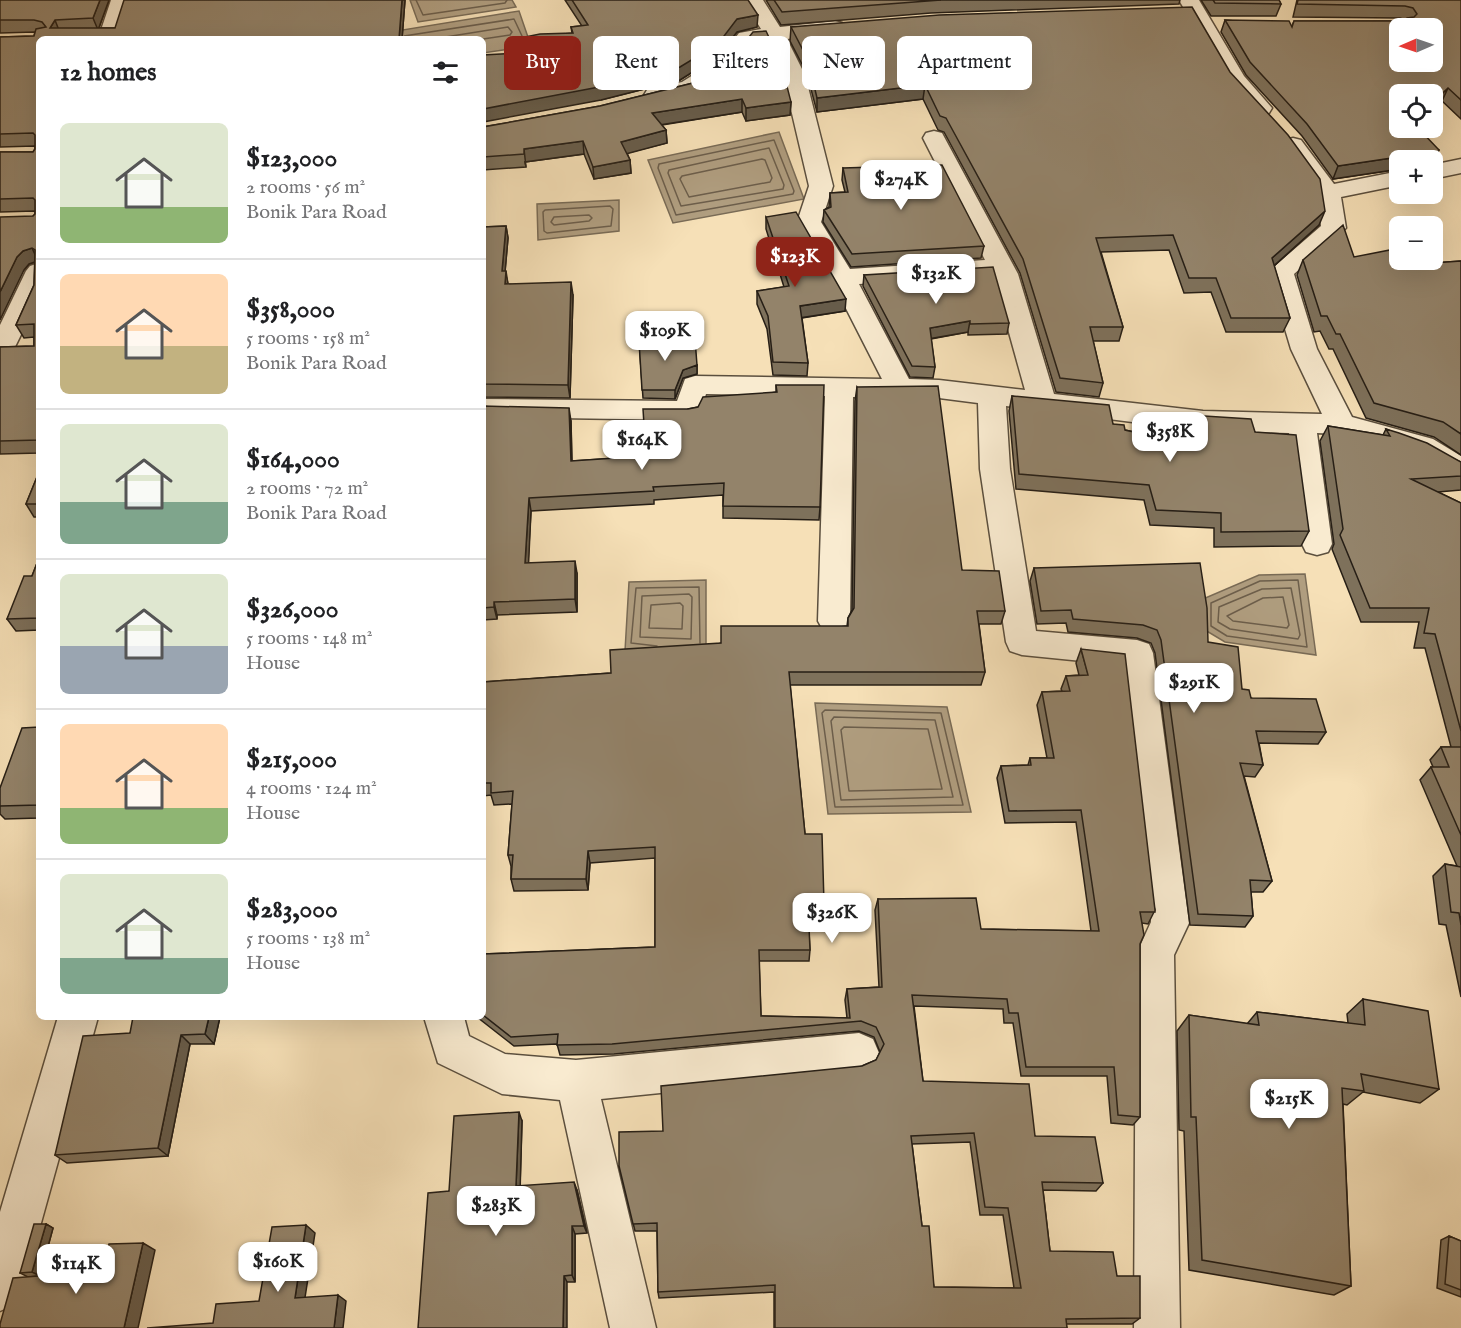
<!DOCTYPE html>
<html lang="en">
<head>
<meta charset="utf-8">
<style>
	:root { --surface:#fff; --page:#f2f2f2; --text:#202124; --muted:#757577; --line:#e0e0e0; --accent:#8f2418 }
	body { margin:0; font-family:"IM FELL English",serif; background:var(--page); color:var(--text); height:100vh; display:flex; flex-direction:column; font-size:22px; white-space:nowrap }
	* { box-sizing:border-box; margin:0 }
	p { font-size:20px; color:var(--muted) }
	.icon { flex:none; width:33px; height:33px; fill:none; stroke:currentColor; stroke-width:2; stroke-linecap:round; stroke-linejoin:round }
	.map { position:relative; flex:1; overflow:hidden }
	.sheet { position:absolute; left:36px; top:36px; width:450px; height:984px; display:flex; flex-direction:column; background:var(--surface); border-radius:9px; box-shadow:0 6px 24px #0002 }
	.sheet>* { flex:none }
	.hud { position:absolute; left:504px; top:36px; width:570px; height:54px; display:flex; gap:12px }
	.needle { width:39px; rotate:268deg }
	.controls { position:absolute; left:1389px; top:18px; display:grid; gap:12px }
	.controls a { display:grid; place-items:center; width:54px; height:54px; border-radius:9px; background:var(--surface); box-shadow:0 6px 24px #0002; font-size:30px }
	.price { position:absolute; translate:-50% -51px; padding:0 14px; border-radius:12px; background:#fff; color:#222; font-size:20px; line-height:39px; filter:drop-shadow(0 2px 3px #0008) }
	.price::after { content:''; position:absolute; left:50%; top:36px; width:18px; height:14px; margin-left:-9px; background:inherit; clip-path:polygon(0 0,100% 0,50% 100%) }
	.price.on { background:var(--accent); color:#fff }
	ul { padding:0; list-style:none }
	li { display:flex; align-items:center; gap:18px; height:150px; padding:0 24px }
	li+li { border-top:2px solid var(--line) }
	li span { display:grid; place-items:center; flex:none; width:168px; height:120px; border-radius:9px; color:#555 }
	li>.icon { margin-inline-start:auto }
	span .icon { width:72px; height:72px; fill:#fffc; stroke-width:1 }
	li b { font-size:26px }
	h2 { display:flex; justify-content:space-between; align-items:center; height:72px; padding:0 24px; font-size:26px }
	.tag { padding:0 21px; border-radius:9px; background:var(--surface); box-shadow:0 6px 24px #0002; font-size:21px; line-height:54px }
	.tag.on { background:var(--accent); color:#fff }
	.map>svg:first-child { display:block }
</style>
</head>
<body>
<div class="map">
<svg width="1461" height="1328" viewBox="0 0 1461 1328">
	<rect width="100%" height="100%" fill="#f6e0b7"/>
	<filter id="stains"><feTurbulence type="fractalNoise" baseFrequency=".00333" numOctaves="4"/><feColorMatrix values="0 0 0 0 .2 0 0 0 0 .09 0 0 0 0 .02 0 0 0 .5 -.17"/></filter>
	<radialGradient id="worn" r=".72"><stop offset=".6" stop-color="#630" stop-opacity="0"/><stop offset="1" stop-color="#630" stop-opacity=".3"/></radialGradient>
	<path fill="#b09e80" stroke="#796b56" stroke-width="1.5" d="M410,0H512L516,7L418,22Z
		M519,11L531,46L483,53V39H391L390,32Z
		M779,132L804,199L673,223L648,160Z
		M619,200V231L538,240L537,204Z
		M1305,574L1316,655L1225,642L1205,630L1203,599L1259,575Z
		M706,580V653L625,651L629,582Z
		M815,703L947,707L971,812L828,814Z"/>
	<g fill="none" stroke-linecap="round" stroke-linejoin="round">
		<path stroke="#6c5e4b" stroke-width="1.5" d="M416,0L423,15L505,3L507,0
			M404,36L514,19L522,36
			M433,39L508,27L512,32L510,35L483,39
			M774,140L794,191L793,194L676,215L658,168L659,164Z
			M769,148L784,185L783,189L681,206L668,173L669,170Z
			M762,159L765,160L772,178L770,182L689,197L680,179L682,176Z
			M610,206L613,209L611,226L547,233L544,231L543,212L545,210Z
			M589,215L592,218L589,221L554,225L551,222L554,217Z
			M1298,580L1307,647L1227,636L1211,626V603L1260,581Z
			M1291,588L1300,635L1298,639L1230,629L1218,622L1219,607L1262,589Z
			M689,594L692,597L691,639L640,637L642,596Z
			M1283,597L1289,625L1287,628L1233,621L1227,616L1263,598Z
			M680,603L683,606L682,629L649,628L651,605Z
			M657,646L631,643L636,588L699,587L700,643
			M825,710L941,713L963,805L835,807L822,713Z
			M834,717L935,720L953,797L841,800L831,721Z
			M844,727L928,729L942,789L849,791L841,730Z"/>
		<defs>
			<path id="minor" d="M111,0H131L118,39H98Z
				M743,0H763L780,27L835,21L842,23L845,27L842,31L835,33L787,39L805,75L833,186L821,222L850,269L985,260L923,138L926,133L934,131L942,133L1018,274L1054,394L1203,411L1322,414L1291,349L1268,272L1321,226L1316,192L1282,145L1285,140L1293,138L1301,140L1334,184L1400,171V185L1341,197L1346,228L1294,274L1317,349L1352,417L1433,439L1461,456V480C1443,475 1430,460 1413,453C1387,442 1345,434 1317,433L1332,544L1328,552L1317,555L1306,552L1302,544L1289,433L1203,431L1006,406L1010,469L1036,631L1137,640L1149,644L1153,653L1189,923L1174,955L1180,1328H1134L1136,955L1151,922L1122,665L1022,655L1010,651L1006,642L980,469L978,403L939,398L853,397L850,621L845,630L834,634L823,630L818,621L825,396L706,394L698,418L688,420L483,417V399L677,401L685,379L695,376L882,379L830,277L797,222L809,186L783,75L767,41L752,42C747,50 742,58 736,65C719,83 672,106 647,100L644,95L647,90L682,82L720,58L739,33L761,29ZM993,275L1025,390L939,380L909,379L859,284Z
				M1179,0H1199L1244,76L1272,108L1269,113C1264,114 1260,115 1255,113C1233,103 1193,24 1179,0Z
				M1461,159V173L1432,179V165Z
				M39,263V298L11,355L0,357V325L26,271L30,266Z
				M58,1017H98L23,1288L16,1304L0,1311V1212Z
				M424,1017H464L469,1036L505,1054L576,1060L859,1033L873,1039L879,1053L873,1067L859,1073L601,1099L656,1328H610L560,1100L502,1094L438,1063Z"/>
		</defs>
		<use href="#minor" stroke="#5b4f3e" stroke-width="3"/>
		<use href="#minor" fill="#f9ebd0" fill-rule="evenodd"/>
	</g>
	<path fill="#7e715b" stroke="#271f16" stroke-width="1.5" fill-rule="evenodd" d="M0,0H109L99,28H115L405,0L402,39H39V453L0,454V347L34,346V337L24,338L16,325L34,285L35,262L29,264L24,270L33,216L35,214V211L0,212V152H33L35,149V146L0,147V37L34,36L35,32L0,33Z
		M565,0H748L757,27L737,32L718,56L680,80L601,100L512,52L510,40L572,33L571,27L582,26Z
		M766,0H1180L1179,4L931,13L781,25Z
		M1201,0H1279L1281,4L1276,16H1211Z
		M1297,0H1461V119L1442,101L1400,128L1439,150L1432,163V160H1400V169L1333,179L1302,136L1246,75L1221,32L1225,20L1292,26L1294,21H1406V20L1400,18L1293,17Z
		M791,27L1319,225L1274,266L1290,318L1283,332H1226L1211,292L1184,293L1169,250L1101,252L1123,327L1119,341H1093L1103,383L1099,397L1056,392L1020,273L944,132L938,130L923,99L817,112L807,74L790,41Z
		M697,82L791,102L790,115L746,121L742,112L662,125L666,130L667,143L627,153L630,160L631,173L594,179L584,154L525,162L526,167L483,170V127L600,106Z
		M843,168L984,246L981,258L851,267L823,222L824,210L829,207L830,193L845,192L842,180Z
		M766,217L845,311L802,318L808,363L807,376L773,375L767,329L757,304V291L784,287L766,229Z
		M506,226L508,238L505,271L508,284L573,295L570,398L483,397V227Z
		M1354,257L1433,263L1461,261V455L1434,437L1366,418L1333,349H1329L1320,331L1314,332L1297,275L1303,260Z
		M864,275L1009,323L1007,334L968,335V332L931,339L935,367L933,378L910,377L863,286Z
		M639,341L697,365V374L683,378L675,399L643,398Z
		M776,385L820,507L819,520L723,518V495L654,500V504L531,511L528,563L577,573V612L497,615V619L483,620V406L571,421L572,461L646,456L688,409L776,392Z
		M857,387L962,570L1005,611L1001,624H979L985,672L981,685H790L805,834L824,903L823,914H808L810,950L809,961H759L761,1016L847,1018L845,1000L847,989L879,987L875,910L878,899L981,929L1091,931L1076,822L1005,823L997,778L1001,766L1028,765L1030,758H1047L1037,705L1042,692L1062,691L1061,689L1066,676L1079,675L1076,663L1081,649L1155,910L1148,924L1142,923L1140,944V1117L1133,1125L1111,1123L1107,1076H1021L1013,1023H1004L1003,1009L914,1006L923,1081L1035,1136L1103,1183L1096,1191L1043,1190L1050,1251L1117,1276L1140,1318L1132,1324H1066L1067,1328H774V1292L659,1298L658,1292L657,1231H635L619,1166L663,1131L862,1066L876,1060L880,1052L874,1037L859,1031L614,1054L560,1055L557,1044L514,1046L477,1017H483V954L655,947V858L590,863L588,890L514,891L511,879V866L508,855L512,804L494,805L491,795L483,796V682L611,673L721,643L847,626L848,618L852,610L855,401ZM970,1142L980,1215H1003L1014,1288L934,1287L922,1226L912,1144Z
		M1012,396L1113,424L1125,430L1185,443L1183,431L1189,415L1255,432L1309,531L1301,546L1214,547V528L1150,525L1144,500L1016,489L1009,411Z
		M1328,426L1383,435L1386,429L1461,462V490L1438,492L1461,503V997L1446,925L1439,924L1433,876L1445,864L1457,866L1420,780L1431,767H1433L1430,760L1441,747H1451L1425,648H1414L1419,622H1361L1332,549L1334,544L1320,441Z
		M39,472V517H34L26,504Z
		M39,558V630L16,631L7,619L32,576Z
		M1034,568L1208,642L1242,689L1251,698L1326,732L1318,744L1259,743L1263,765L1255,777L1244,776L1272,881L1263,892H1251L1253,916L1245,927L1190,925L1155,653L1151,643L1137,638L1068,632L1066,623L1037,624L1030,581Z
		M39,727V818L5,819L0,814V788Z
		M1363,999L1439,1089L1420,1103L1363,1092L1347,1105L1343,1104L1351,1286L1334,1295L1189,1270L1184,1131L1179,1130L1177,1031L1189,1015L1247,1024L1257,1012L1348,1023L1347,1014Z
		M220,1017L214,1044H190L168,1156L67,1163L55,1155L130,1033Z
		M522,1121L520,1186L577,1190L587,1233L575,1234V1282H567L449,1191Z
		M46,1224L53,1228L40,1276L28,1277L20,1273Z
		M1449,1236L1461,1241V1297L1437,1288L1441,1240Z"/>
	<path fill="#675c4a" stroke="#271f16" stroke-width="1.5" d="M100,0H109L98,30L93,18Z
		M402,0H405L402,39H399Z
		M758,15L757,27L737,32L718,56L680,80L601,100L483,122V109L737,19Z
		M55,20L60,33L50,28Z
		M925,85L923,99L817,112V98Z
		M1448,88L1442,101L1432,110V103Z
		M742,99V112L653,126L652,113Z
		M791,102L790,115L746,121V108Z
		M666,130L667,143L622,155L621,142Z
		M583,141L584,154L525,162L526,167L524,149Z
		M1405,156L1403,160H1400V169L1333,179L1338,166Z
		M630,160L631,173L594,179L593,167Z
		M1325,211L1319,225L1266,273L1272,258Z
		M506,226L508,238L504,284L502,271Z
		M32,248L38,261L29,264L24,270L0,320V292L17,257L23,251Z
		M506,271L508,284H505Z
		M571,282L573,295L570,398L568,385Z
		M846,299L845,311L799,318L800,306Z
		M970,321L968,332L928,339L930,328Z
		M697,365V374L683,378L675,399V390L683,370Z
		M569,408L571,421L572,474L571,461Z
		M529,498L531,511L528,576L525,563Z
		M575,561L577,573V612L575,599Z
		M494,602L497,615V619L494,607Z
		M588,851L590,863L588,890L586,879Z
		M209,1017H220L214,1044L205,1034Z
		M181,1035L190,1044L168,1156L158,1148Z
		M519,1112L522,1121L520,1194L516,1186Z
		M574,1182L577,1190L587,1233L584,1226Z
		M46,1224L53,1228L40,1276L32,1272Z
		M306,1225L315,1233L304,1304L295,1298Z
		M572,1226L575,1234V1282L572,1275Z
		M143,1243L155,1250L138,1328H124Z
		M564,1276L567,1282V1328H563Z
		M338,1295L346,1301L343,1328H334Z"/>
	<path fill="#93836a" stroke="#271f16" stroke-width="1.5" fill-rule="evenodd" d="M0,0H100L93,18L55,20L50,28H115L124,0H402L399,39H39V440L0,441V347L34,346V324L16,325L34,285L35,250L32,248L23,251L17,257L0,292V217L33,216L35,214V200L33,198L0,199V152H33L35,149V135L33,133L0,134V37L34,36L36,29L46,27L42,22L34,20H0Z
		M572,0H748L758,15L737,19L718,44L680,67L599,87L483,109V55L518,53L510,40L540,34L573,33L571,27L588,25Z
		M774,0H941L782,12Z
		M1213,0H1279L1281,4L1215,3Z
		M1298,0H1461V100L1448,88L1432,103V94H1400V128H1418L1439,150L1436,154L1408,158L1405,156L1338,166L1307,124L1250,62L1225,20L1289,21L1292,27L1294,21H1406L1407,18L1414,17L1417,14L1413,8L1405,6L1297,4ZM1400,28H1432V62H1400Z
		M1192,7L1230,72L1288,135L1320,179L1325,211L1272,258L1290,318H1231L1216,278H1189L1173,235L1096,238L1123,327H1090L1103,383L1060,378L1023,259L946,118L940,116L925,85L817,98L808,60L791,27L939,15Z
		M766,31L781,63L791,102L746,108L742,99L652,113L666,130L621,142L630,160L593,167L583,141L524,149V154L483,157V127L600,106L697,82L735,55L753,32Z
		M942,165L984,246L852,254L824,210L831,207L830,193L848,192L843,168Z
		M796,212L846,299L800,306L808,363L773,362L768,316L757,291L789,286L766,217Z
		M1343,225L1354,257L1400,248V260H1430L1433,263L1461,261V434L1443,422L1374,403L1340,334H1336L1327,316H1321L1303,260Z
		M506,226L502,271H506L505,284L571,282L568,385L483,384V227Z
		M993,267L1009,323L970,324V321L930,328L935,367L912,366L864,275Z
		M695,339L697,365L683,370L675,390H642L639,341Z
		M776,385H824L820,507L723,506L724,483L653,487L654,491L529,498L525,563L575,561V599L494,602V607L483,608V406L569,408L571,461L646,456L643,409H688L698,407L703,397L777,392Z
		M938,386L962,570L999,571L1005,611H977L985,672H789L805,834H822L824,903H808L810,950H759L761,1016L850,1018L847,989L882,987L878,899L976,898L981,929L1099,931L1081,810L1009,811L1001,766L1031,765L1030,758H1054L1042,692L1070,691L1066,676L1088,675L1081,649L1125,654L1155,910V912H1140L1144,935L1140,944V1117L1118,1115L1114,1067H1026L1018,1013H1009L1007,999L912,995L923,1081L1029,1084L1035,1136L1095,1137L1103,1183L1042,1182L1050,1251L1113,1252L1117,1276H1140V1318L1066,1319L1067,1328H775V1285L658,1292L657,1223L633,1224L619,1166V1132L663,1131L661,1086L862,1066L876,1060L884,1044L876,1027L861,1021L612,1044L557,1045L558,1034L511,1037L483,1015V954L655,947V847L588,851L586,879H511L513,855H508L513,791L491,793V783H483V682L611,673L610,650L721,643V626H848V618L854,608L857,387ZM974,1133L985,1207L1008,1208L1021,1288L934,1287L929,1226H922L911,1136Z
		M1012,396L1109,405L1113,424L1124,425L1125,430L1194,445L1189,415L1251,419L1255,432L1296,435L1309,531L1221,532V513L1156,510L1149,485L1019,474Z
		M1328,426L1390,436L1386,429L1399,433L1427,443L1461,462V476L1411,479L1461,503V731L1435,634L1424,633L1429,608H1370L1340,535L1343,529Z
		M39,472V504H26Z
		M39,558V618L7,619L24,576H32Z
		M1200,563L1207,608L1208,642L1238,647L1242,689L1249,690L1251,698L1316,699L1326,732L1256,731L1263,765L1240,763L1272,881L1250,880L1253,916L1198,914L1161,640L1157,630L1143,625L1073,619L1071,610L1041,611L1034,568Z
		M39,727V805L0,806V788L22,728Z
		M1441,747H1461V835L1431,767H1449Z
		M1445,864L1461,867V925L1459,913L1451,912Z
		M1363,999L1428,1011L1439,1089L1361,1074L1364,1091L1342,1088L1351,1286L1202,1260L1196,1117H1191L1189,1015L1259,1025L1257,1012L1365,1025Z
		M133,1017H209L205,1034L181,1035L158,1148L55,1155L83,1036L130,1033Z
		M519,1112L516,1186L574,1182L584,1226H572V1275L564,1276L563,1328H418L428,1193L449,1191L454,1116Z
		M34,1224H46L32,1272L20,1273Z
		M306,1225L295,1298L338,1295L334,1328H147L213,1323L216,1304L259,1301L272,1227Z
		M1449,1236L1461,1241V1290L1445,1284Z
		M143,1243L124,1328H0V1324L13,1278L102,1271L109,1244Z"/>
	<rect width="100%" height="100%" filter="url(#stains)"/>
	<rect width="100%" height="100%" fill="url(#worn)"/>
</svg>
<div class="controls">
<a><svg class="needle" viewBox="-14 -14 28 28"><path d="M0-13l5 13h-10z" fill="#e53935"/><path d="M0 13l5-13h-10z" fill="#757577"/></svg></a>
<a><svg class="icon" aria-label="locate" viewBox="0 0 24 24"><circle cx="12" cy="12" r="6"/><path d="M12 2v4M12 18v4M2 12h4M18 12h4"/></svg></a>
<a>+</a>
<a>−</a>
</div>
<b class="price" style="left:901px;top:211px">$274K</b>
<b class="price on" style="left:795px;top:288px">$123K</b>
<b class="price" style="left:936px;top:305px">$132K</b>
<b class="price" style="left:665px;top:362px">$109K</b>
<b class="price" style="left:1170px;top:463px">$358K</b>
<b class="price" style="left:642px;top:471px">$164K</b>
<b class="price" style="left:1194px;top:714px">$291K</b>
<b class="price" style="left:832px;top:944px">$326K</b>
<b class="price" style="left:1289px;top:1130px">$215K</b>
<b class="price" style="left:496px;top:1237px">$283K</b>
<b class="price" style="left:278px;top:1293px">$160K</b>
<b class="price" style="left:76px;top:1295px">$114K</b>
<div class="hud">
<a class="tag on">Buy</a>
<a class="tag">Rent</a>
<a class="tag">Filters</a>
<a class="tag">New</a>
<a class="tag">Apartment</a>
</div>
<section class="sheet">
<h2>12 homes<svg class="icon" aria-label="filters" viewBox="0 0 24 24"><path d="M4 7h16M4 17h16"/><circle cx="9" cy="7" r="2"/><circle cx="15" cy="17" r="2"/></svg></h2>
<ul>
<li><span style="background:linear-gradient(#dfe7d0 70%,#8fb573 0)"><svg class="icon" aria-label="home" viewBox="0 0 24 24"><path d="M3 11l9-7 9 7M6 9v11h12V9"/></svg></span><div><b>$123,000</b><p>2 rooms · 56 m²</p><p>Bonik Para Road</p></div></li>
<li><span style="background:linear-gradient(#ffd9b3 60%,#c2b280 0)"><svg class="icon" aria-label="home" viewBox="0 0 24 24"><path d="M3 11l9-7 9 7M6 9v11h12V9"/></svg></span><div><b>$358,000</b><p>5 rooms · 158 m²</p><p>Bonik Para Road</p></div></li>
<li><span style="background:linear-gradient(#dfe7d0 65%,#7fa58c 0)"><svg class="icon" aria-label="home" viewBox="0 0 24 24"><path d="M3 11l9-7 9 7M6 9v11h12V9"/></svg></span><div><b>$164,000</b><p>2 rooms · 72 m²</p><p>Bonik Para Road</p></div></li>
<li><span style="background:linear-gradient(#dfe7d0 60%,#9aa5b1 0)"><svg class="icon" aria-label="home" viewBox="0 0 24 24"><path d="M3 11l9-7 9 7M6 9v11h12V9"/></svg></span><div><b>$326,000</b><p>5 rooms · 148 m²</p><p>House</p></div></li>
<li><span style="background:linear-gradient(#ffd9b3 70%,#8fb573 0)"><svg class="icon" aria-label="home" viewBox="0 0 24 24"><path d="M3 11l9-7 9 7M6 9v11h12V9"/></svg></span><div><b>$215,000</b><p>4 rooms · 124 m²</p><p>House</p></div></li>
<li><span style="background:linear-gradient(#dfe7d0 70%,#7fa58c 0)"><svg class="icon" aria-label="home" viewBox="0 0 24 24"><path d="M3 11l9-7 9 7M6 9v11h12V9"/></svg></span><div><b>$283,000</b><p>5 rooms · 138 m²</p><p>House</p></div></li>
</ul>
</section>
</div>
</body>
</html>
